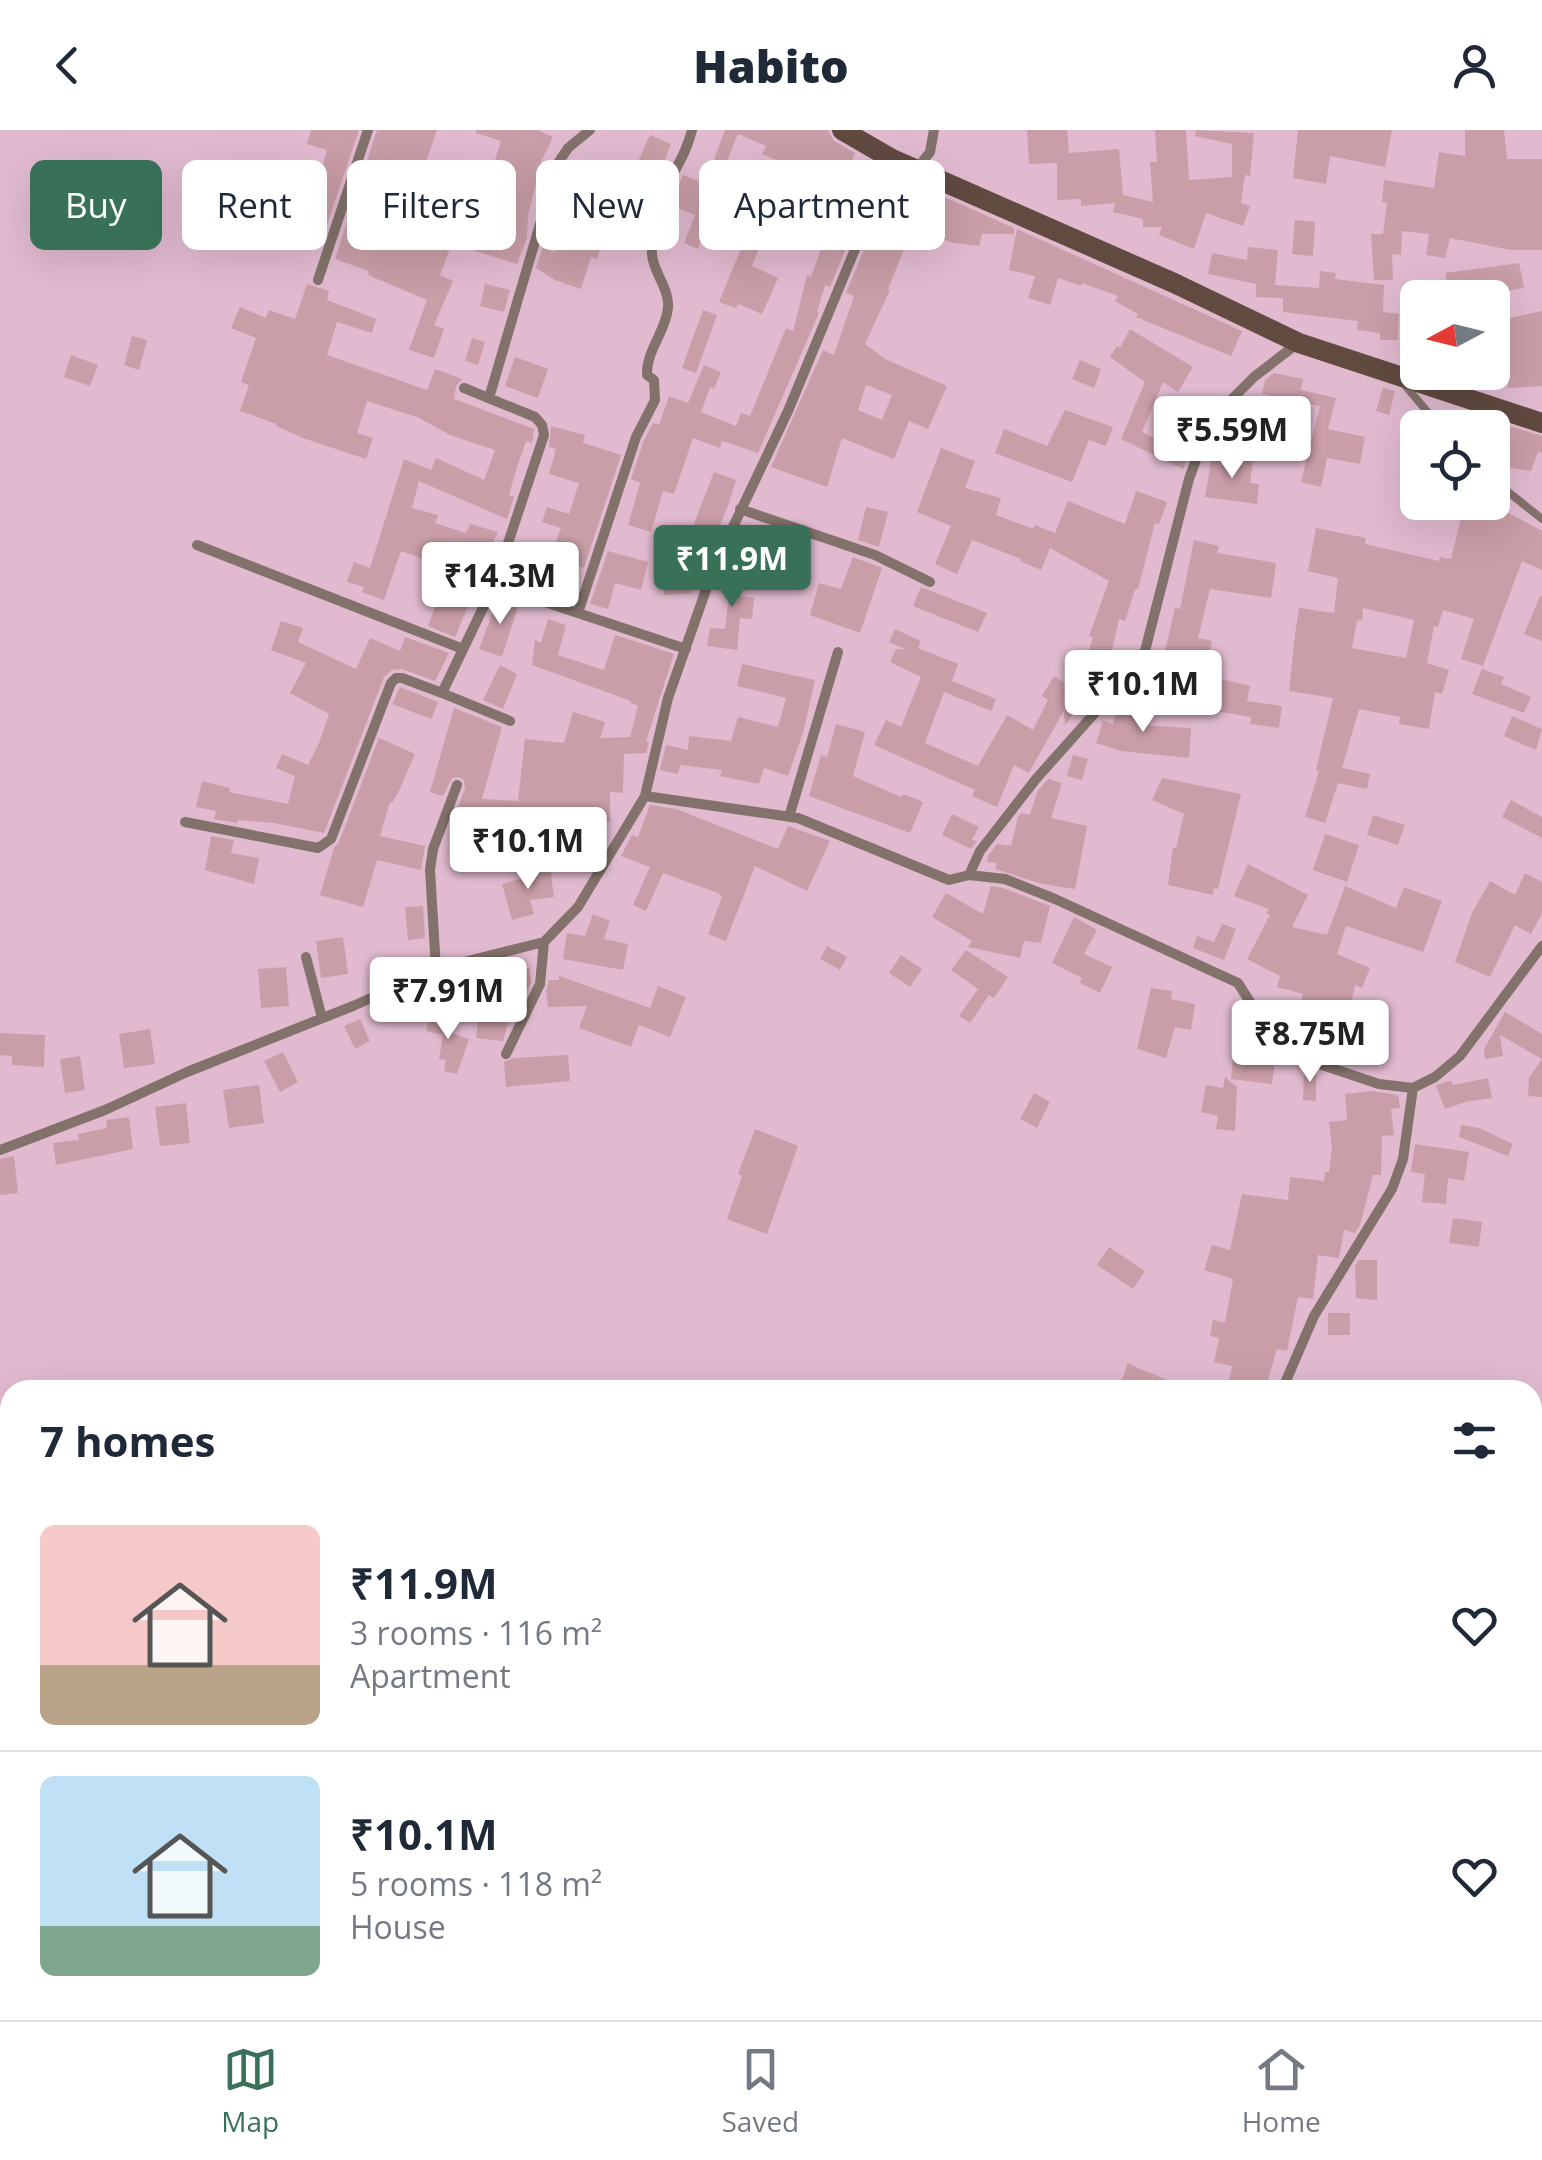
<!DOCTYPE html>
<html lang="en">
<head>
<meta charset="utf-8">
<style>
	:root { --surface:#fff; --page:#f6f6f7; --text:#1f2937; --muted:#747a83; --line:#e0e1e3; --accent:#387058 }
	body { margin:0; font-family:"Open Sans",sans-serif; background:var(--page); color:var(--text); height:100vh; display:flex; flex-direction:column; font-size:38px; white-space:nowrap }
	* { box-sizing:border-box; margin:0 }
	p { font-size:32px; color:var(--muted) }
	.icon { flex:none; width:55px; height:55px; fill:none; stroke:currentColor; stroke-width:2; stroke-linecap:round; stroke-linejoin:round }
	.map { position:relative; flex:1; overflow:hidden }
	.sheet { position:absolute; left:0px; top:1250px; width:1542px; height:640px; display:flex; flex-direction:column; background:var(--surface); border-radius:30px 30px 0 0; box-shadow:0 10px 40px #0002 }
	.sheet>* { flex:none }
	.guide { position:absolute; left:30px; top:30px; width:1000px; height:90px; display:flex; gap:20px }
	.needle { width:65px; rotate:263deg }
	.fabs { position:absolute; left:1400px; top:150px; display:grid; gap:20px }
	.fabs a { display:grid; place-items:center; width:110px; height:110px; border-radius:15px; background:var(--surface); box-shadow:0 10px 40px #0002; font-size:50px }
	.price { position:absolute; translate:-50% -85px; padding:0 22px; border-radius:10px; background:#fff; color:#222; font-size:32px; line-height:65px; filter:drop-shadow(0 2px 5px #0008) }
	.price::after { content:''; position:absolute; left:50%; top:60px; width:30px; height:22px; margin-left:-15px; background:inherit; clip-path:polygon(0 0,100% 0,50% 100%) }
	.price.active { background:var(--accent); color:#fff }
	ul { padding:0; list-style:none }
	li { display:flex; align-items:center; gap:30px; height:250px; padding:0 40px }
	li+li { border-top:2px solid var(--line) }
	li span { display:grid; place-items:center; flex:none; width:280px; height:200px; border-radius:15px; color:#555 }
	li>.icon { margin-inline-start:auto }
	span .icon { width:120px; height:120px; fill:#fffc; stroke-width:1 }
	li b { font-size:42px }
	h2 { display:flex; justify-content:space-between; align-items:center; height:120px; padding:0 40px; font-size:42px }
	.pill { padding:0 35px; border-radius:15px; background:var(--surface); box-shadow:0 10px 40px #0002; font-size:35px; line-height:90px }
	.pill.active { background:var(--accent); color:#fff }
	header { display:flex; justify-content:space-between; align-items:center; height:130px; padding:0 40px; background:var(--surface); font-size:45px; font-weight:800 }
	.tab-bar { display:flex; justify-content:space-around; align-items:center; height:140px; border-top:2px solid var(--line); background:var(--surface); font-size:28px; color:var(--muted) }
	.tab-bar a { display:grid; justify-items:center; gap:5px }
	.tab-bar .active { color:var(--accent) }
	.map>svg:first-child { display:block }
</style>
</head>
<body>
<header><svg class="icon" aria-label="back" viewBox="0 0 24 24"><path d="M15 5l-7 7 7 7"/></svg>Habito<svg class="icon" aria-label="person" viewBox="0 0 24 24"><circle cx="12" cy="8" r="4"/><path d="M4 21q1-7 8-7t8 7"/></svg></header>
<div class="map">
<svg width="1542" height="1890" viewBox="0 0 1542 1890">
	<rect width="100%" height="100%" fill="#e1bacf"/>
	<path fill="#c99ea8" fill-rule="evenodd" d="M311,0H359L319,118L290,110L300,73L278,66L288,34L320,45L327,20L307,14Z
		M377,0H437L421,47L414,45L397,92L422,101L427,90L462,106L458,118L451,116L440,145L453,151L434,195L444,199L434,228L409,220L427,170L368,145L369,141L335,129Z
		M476,0H538L553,7L541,32L528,86L527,108L517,134L466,118L480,63L449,51L456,33L490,46L501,11L476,3Z
		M725,0H828L834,11L855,23L845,46L818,34L815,41L810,40L807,53L794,49L790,62L773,56L781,32L762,24L766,16L738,4L726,34L714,29Z
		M1027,0H1067L1069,23L1119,19L1123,65L1153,72L1150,32H1157L1155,0H1186L1189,50L1232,47V14L1195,6L1196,0L1254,3L1250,46L1245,45L1241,73L1250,76L1243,96L1206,83L1194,119L1159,105L1162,97H1143V89L1113,82L1115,73L1081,76V69L1057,70V33L1029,34Z
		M1298,0H1392L1385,37L1330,26L1326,54L1293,48Z
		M1465,0H1504L1507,29H1542V120H1511L1450,108L1445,128L1426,125L1429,104L1402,101L1401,125L1392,124L1393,150H1374L1371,104H1383L1387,73L1382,72L1384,50L1434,58L1439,22L1465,26Z
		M650,5L671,14L659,45L636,36Z
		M855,40L875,48L830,157L825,155L817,182L819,183L758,323L722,311L720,318L693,308L674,364L663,361L651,402L628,395L640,353L631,349L644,310L653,293L659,295L669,266L688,273L704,235L721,242L714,259L710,257L701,282L736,296L741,283L750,286L786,198L793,201L807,145L811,147L824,111L828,113L847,73L843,71Z
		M683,45L719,59L698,119L684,113L695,85L670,75Z
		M895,45L1014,98V104H982L979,116L954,113L937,108L940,95L917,87L888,159L890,160L865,214L885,229L947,256L928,299L909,291L894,329L842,308L827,357L771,337L823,220L834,225L854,166L846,163ZM866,255L892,265L882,290L858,280Z
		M576,54L620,71L621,67L647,76L638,103L609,93L597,129L591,127L581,159L555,150L536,138L543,116L555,122L565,93L557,90L562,75L568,77Z
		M757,80L772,87L752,136L778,148L762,184L738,174L736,178L719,172Z
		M1295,90L1315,92L1313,126L1292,124Z
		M1017,99L1242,201L1231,226L1136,187L1138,184L1115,171L1118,166L1082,153L1081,156L1058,148L1050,175L1028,168L1035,146L1009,140Z
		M1248,117L1278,120L1275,155L1319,158L1320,141L1336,143L1335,149L1384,155L1383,182L1399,184L1398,210H1380V203L1357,200L1358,191L1283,182V168L1256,167V154L1208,144L1212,123L1247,130Z
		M1519,133L1524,158L1502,162L1506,189L1542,181V256L1508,258L1507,242L1492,244V166L1447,168L1446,143Z
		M307,154L329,161L327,170L376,189L372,203L337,192L327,225L427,260L435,239L462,249L456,256L454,269L534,299L532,313L526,311L517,337L509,365L514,367L507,389L419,351L412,378L438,385L435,393L466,403L470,394L498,402L490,418L496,420L492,434L487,432L455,507L428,496L440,464L436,462L447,437L401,421L384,470L362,462L364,457L347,452L354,432L370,438L404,329L431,340L436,328L484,350L495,320L450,305L417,287L367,271L357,303L373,308L366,329L303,308L276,296L277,294L240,281L249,255L241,252L256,208L231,198L240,177L266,188L269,180L295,189Z
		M485,154L510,160L504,182L480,176Z
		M703,180L717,185L696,243L682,238Z
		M1130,199L1193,237L1178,262L1163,252L1142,302L1189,325L1183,339L1121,309L1145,252L1110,227L1117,216L1120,218Z
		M132,206L147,210L139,240L124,235Z
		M472,208L485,212L478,235L465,231Z
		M71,225L98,235L90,256L64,247Z
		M515,227L548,239L538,268L505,256Z
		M1080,230L1101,239L1094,258L1072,249Z
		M1274,243L1303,249L1301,260L1336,268L1328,299L1365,307L1360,334L1327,328L1321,357L1301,352L1320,276L1262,264L1265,250Z
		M1383,258L1395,261L1389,285L1376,281Z
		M1065,280L1113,297L1106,316L1089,310L1072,352L995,323L1004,299L1047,316Z
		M1492,291L1542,306V323L1538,322L1531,341L1500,336L1502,315L1492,312Z
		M551,296L585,305L583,313L621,325L584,438L551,427L561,398L542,392L547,377L569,384L579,353L549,344L556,319L549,317Z
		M941,318L975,331L965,358L1001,368L996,385L1033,399L1035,395L1055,403L1068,371L1125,394L1136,361L1167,372L1159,394L1155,393L1138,459H1135L1125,491L1119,489L1110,530L1088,525L1093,507L1089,506L1109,451L1050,418L1041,440L1020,431L1021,429L972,410L957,444L935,434L951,396L917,382Z
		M1212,327L1253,331L1250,353L1259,354L1257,374L1205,367Z
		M714,342L736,350L728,376L707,425L698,422L694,444H689L691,463L664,465L662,436L671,439L674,422L680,423L688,398L692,399Z
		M1453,372H1475L1476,384L1494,391L1501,379L1542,401V440L1522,431L1483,536L1461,529L1474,489L1443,480L1438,497L1434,496L1427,533L1449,540L1442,564L1435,562L1429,599L1399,594L1400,587L1359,579L1342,638L1370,644L1367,659L1338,653L1325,693L1305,687L1319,641L1316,640L1333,568L1289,561L1295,504L1299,478L1334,483L1338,448L1308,441L1316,398L1366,408L1365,414L1439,431L1440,427L1451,429L1461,388L1454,389ZM1363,478L1414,490L1406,528L1352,518L1357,490L1362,491Z
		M866,377L888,382L879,417L858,410Z
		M1194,410L1219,416L1217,423L1276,433L1271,468L1210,459L1198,508L1212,511L1205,545L1250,556L1247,571L1282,576L1279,598L1250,594L1251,587L1141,568L1147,535L1161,538L1175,478L1180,479Z
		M608,421L648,432L641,460L615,453L608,479L590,474Z
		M513,425L543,435L537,454L526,451L525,456L505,449Z
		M853,427L882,438L860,503L810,485L819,453L841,459Z
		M724,436L745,440L741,466L754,468L752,489L740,488L737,520L707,516L710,498L725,499L730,457L718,454Z
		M921,457L987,483L978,502L913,476Z
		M499,466L519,473L502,527L479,519Z
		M1540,466H1542V511L1524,504Z
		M548,489L566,495L558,525L604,540L615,505L674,524L646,611L649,612L646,623L624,624L623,663L610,662V692L591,693L592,717L565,718L564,699L458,702L456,682L465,658L464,650L459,647L452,648L443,666L430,662L454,578L502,597L482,669L518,671L525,609L564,613L573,582L605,592L600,608L630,607L638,576L631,573V571L532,535L535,510L541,513Z
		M281,491L303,498L298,512L356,539L370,508L400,521L405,507L449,523L435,551L402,539L392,540L384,547L324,703L274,693L238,690L237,693L214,689L216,681L196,677L202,651L230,658L229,662L288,674L295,646L276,638L282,624L308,635L319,613L329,584L290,563L306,533L271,520Z
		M895,499L921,511L918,518L958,534L952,551L996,569L991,581L944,562L925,613L978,636L1007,585L1033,600L1048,570L1042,566L1054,546L1071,557L1076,532L1098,537L1095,550L1065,596L1064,580L1029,643L1014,635L997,677L972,666L975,660L874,615L886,590L901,597L921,547L890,532L896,519L907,520L889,512Z
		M742,534L815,550L803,603L788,646L764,638L759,654L720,646L722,640L680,635L678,644L660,640L666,615L688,620L689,606L731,611L738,587L778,597L786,568L737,556Z
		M500,535L517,544L503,579L483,570Z
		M1482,539L1504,547L1501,554L1531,567L1524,583L1472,564Z
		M400,557L438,572L431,589L392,574Z
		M1120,570L1144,576L1139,595L1191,598L1189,628L1121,621L1096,613L1103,591L1113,594Z
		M1512,586L1542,599L1536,620L1504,606Z
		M836,594L865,602L853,646L901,667L903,664L923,672L910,703L809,666L821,625L827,627Z
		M379,608L415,624L398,663L392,673L390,672L380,706L425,716L421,740L377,730L363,777L320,765L334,718L339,712Z
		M1073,625L1088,629L1082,650L1067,646Z
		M1162,648L1241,664L1218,759L1214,758L1213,765L1168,755L1173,717L1176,718L1184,684L1152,670Z
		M1048,649L1062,653L1051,688L1087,696L1075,759L1042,754L995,739L997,733L987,732L988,726L997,714L1011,716L1018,687L1021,683L1030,685L1037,662Z
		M1511,670L1542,687V708L1502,687Z
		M650,675L676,679L778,719L788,696L830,711L807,761L755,736L726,811L708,804L722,767L718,763L663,743L646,781L633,775L650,737L621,726L632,705L638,707Z
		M952,684L979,697L972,710L977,711L971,719L942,705Z
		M1373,685L1405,695L1398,715L1367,705Z
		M1325,704L1359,715L1347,752L1313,740Z
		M211,706L234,710L231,723L259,728L254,754L205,740Z
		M1248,734L1308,765L1292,797L1327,805L1345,756L1396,778L1404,757L1442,771L1423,822L1346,796L1337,824L1370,838L1362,858L1355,855L1344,903L1384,908L1381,933L1338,928L1337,931L1292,912L1303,864L1277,857L1280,846L1247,829L1270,785L1266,783L1269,779L1234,766Z
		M550,736L554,767L530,770L534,784L512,790L502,754L534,745L533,738Z
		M1525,743L1542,752V783L1531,804L1515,795L1490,847L1455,832L1472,783L1490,751L1515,765Z
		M991,756L1003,758L1050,776L1041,813L1024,811L1020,828L968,817L972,811L932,787L946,763L983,784Z
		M423,776L425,808L408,810L405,777Z
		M593,784L610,791L604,809L628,814L623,840L563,829L567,803L585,806Z
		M1074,787L1097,800L1084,824L1112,837L1100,863L1080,853L1082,848L1052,833Z
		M1222,794L1236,799L1224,830L1193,818L1197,806L1214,812Z
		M343,807L348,844L321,848L316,811Z
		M827,816L847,827L840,840L820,829Z
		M966,820L1008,847L994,868L989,865L970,893L959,886L978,859L951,840Z
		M901,825L922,839L910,857L889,843Z
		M286,837L289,876L261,878L258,839Z
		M529,838L531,852L526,863L481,866L483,843Z
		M464,844L458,867L445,868L444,846Z
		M559,846L650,878L658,856L686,867L670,907L639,895L631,917L579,898L587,876L548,877L546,861L549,850H559Z
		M1151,858L1172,861L1171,869L1195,874L1191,900L1175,897L1166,928L1137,919Z
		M1505,882L1542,904V967L1528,966L1529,948L1542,929L1500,905L1503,926L1485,929L1484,919Z
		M430,884L453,887L449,902L469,909L457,944L444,941L446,930L439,929L443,905L426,901Z
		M360,889L370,911L355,919L344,896Z
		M478,889L508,893L503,911L476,908Z
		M150,899L155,934L124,938L119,904Z
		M0,903L45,905L44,937L12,935V926L0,925Z
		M1234,918L1276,923L1272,954L1231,949Z
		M283,922L298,952L280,962L264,931Z
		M568,925L570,951L506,957L504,932L514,928Z
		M80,926L85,960L65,963L60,929Z
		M1304,938L1316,942V971L1303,970Z
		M1225,947L1237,957L1235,1001L1216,999L1218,986L1201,982L1206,955L1223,958Z
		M1488,948L1492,968L1465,972L1445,979L1436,956L1444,952L1451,951L1453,955Z
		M259,955L264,993L229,998L223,960Z
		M1371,961L1398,965L1400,978L1391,979L1394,1005L1382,1006L1381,1045H1373L1360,1095L1355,1103L1344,1100L1339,1128L1318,1125L1313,1169L1298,1167L1287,1221L1277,1219L1265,1260H1227L1232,1236L1214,1232L1219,1208L1210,1206L1213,1190L1225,1193L1233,1149L1204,1140L1212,1115L1230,1120L1242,1064L1288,1070L1290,1047L1324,1051L1325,1042H1329L1332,1018L1329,992L1347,990L1345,964Z
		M1034,963L1050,972L1037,998L1020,989Z
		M186,973L190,1013L160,1016L155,977Z
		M129,987L133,1019L56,1035L53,1013L79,1010L78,1004L107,998L106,990Z
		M1461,995L1479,998L1513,1014L1508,1026L1459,1007Z
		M755,999L798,1016L767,1104L727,1089L742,1046L738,1044Z
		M1415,1014L1469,1022L1464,1051L1448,1048L1446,1074L1422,1072L1425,1044L1411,1042Z
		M14,1026L18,1063L0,1065V1029Z
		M1453,1088L1482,1092L1479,1117L1449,1113Z
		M1109,1117L1145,1141L1133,1159L1097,1135Z
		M1358,1130H1377V1170L1356,1168L1355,1137Z
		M1328,1183H1350V1205H1328Z
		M1128,1233L1140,1239L1193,1260H1143L1121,1252Z"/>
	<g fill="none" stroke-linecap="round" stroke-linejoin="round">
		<path stroke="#83726b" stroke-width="8" d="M1404,254L1441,298
			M1492,349L1542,389"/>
		<path stroke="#83726b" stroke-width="10" d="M917,39L930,22L934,0
			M318,150L368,0
			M464,258L535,287L542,295L544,305L494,455L686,519
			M489,268L558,33L568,18L590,0
			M740,379L875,425L930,452
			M197,415L463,519
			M578,483L636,307L655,270L654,250L647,245C646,221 666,201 668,178C670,157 650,140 652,118C654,100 660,74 667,57C677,34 685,27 692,0
			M442,563L510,591
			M645,666L668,568L714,437L788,281L892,30
			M789,687L838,522
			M185,692L318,718L331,709L391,553L396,548H402L442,563L494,455
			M969,745L1005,749L1055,769L1238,853L1276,913L1304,929L1379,954L1413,958L1435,947L1460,926L1542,816
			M306,827L322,888
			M436,839L430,740L433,719L457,655
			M506,924L540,854L544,812
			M0,1020L105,980L187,942L353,876L436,839L544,812L578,777L645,666L798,688L949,750L969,745L980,721L1036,649L1125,549L1145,521L1189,349L1210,291L1254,247L1298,213
			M1282,1260L1314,1186L1392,1059L1403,1029L1413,958"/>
		<path stroke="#614a40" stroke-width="20" d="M842,0L892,29L1174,153L1299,213L1542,293"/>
	</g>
</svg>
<div class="fabs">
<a><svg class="needle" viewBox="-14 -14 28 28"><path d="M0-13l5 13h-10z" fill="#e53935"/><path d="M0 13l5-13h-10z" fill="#747a83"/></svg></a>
<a><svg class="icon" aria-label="locate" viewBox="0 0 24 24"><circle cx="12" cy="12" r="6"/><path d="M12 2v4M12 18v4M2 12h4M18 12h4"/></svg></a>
</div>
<b class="price" style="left:1232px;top:351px">₹5.59M</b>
<b class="price active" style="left:732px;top:480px">₹11.9M</b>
<b class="price" style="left:500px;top:497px">₹14.3M</b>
<b class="price" style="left:1143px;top:605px">₹10.1M</b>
<b class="price" style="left:528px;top:762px">₹10.1M</b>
<b class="price" style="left:448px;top:912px">₹7.91M</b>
<b class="price" style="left:1310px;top:955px">₹8.75M</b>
<div class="guide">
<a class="pill active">Buy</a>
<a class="pill">Rent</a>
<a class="pill">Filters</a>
<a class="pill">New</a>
<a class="pill">Apartment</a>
</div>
<section class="sheet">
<h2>7 homes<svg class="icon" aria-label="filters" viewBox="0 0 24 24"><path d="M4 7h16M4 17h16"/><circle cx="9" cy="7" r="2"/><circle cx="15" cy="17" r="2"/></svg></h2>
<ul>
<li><span style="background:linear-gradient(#f6c9c9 70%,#b9a48a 0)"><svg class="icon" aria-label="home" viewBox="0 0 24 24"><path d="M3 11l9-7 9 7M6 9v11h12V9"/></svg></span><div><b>₹11.9M</b><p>3 rooms · 116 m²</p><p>Apartment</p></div><svg class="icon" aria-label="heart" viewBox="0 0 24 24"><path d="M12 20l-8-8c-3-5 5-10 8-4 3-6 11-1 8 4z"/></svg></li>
<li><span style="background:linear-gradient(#bfe0f5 75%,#7fa58c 0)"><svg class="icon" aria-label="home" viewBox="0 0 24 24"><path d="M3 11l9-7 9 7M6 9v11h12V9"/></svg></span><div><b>₹10.1M</b><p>5 rooms · 118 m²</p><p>House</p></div><svg class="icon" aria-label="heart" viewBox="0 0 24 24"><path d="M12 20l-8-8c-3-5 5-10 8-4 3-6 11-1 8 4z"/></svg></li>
</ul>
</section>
</div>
<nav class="tab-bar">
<a class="active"><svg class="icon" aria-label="map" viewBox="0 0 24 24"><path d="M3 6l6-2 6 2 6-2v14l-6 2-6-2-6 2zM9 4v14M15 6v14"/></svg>Map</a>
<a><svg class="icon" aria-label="saved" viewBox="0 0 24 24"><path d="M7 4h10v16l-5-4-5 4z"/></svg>Saved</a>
<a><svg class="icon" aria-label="home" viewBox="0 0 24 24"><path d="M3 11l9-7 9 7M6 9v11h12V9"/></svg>Home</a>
</nav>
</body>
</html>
